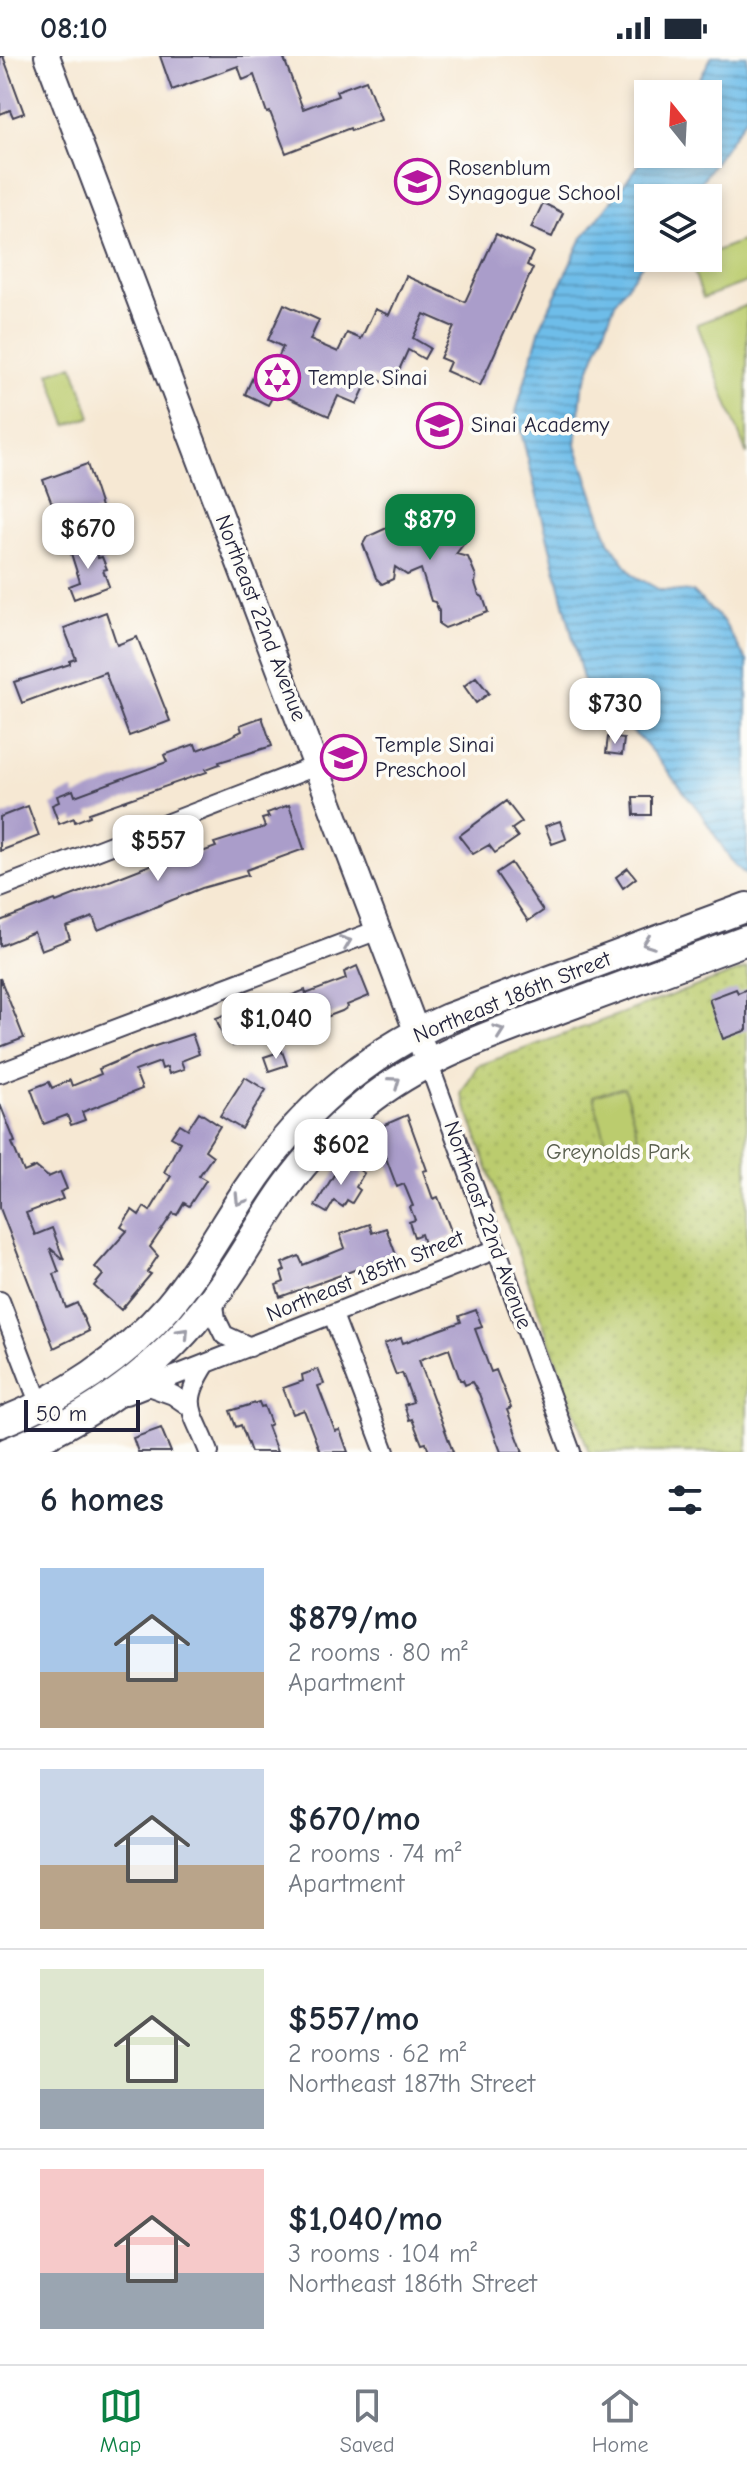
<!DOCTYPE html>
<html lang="en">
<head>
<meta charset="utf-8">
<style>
	:root { --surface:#fff; --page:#f2f2f3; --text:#1f2937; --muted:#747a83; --line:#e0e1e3; --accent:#0b8043 }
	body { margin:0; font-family:"Comic Neue",sans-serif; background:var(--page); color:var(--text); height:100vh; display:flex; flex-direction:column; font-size:30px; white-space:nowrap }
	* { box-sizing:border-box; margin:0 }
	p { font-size:26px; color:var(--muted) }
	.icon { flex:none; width:44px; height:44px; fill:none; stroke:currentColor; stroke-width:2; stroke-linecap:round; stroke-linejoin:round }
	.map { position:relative; height:1396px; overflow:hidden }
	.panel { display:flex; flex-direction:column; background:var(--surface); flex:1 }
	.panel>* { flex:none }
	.needle { width:52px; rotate:342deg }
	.tools { position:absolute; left:634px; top:24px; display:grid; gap:16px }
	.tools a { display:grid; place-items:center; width:88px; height:88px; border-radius:0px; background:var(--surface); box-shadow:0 4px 12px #0003; font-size:40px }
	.scale { position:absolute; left:24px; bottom:20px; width:116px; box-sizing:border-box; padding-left:8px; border:4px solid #22223b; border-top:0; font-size:22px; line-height:28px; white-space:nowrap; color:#22223b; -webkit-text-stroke:6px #fdfcf7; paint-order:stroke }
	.price { position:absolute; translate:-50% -68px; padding:0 18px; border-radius:16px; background:#fff; color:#222; font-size:26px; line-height:52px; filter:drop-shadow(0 2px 4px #0008) }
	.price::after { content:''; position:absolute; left:50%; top:48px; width:24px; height:18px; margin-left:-12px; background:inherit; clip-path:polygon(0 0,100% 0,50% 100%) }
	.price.selected { background:var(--accent); color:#fff }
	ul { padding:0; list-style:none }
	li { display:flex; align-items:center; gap:24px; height:200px; padding:0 40px }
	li+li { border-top:2px solid var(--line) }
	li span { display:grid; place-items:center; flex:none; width:224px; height:160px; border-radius:0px; color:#555 }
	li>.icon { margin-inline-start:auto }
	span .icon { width:96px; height:96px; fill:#fffc; stroke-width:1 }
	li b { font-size:34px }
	h2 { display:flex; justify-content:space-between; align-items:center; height:96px; padding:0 40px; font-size:34px }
	.status { display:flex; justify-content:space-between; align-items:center; height:56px; padding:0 40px; background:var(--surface); direction:ltr }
	.status svg { height:22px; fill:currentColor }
	.tabs { display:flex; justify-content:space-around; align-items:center; height:112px; border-top:2px solid var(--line); background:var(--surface); font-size:22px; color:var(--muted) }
	.tabs a { display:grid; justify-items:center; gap:4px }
	.tabs .selected { color:var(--accent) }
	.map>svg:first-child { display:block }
</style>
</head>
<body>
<div class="status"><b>08:10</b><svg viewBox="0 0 49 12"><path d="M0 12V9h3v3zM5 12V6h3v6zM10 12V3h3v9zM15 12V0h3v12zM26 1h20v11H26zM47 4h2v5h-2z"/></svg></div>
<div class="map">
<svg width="747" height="1396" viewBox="0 0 747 1396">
	<defs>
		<pattern id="park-dots" width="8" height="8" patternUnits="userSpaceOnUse" patternTransform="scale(2)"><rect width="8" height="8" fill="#bbcc6e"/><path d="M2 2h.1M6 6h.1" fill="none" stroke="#a0af60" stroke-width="1.8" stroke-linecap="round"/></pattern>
		<pattern id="water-rules" width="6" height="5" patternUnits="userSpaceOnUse" patternTransform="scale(2)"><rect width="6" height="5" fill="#6ebde9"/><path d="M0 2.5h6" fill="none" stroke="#5a99be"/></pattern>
	</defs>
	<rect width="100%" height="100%" fill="#fdfcf7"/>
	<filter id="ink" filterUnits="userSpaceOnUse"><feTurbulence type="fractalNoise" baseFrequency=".0125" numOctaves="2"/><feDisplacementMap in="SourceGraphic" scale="16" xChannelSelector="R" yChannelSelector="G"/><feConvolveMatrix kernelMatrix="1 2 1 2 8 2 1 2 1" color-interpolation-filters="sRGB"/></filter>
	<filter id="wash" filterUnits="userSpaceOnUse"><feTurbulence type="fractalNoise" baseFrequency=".006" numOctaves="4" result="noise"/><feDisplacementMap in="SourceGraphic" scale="32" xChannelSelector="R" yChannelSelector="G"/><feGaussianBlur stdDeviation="1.8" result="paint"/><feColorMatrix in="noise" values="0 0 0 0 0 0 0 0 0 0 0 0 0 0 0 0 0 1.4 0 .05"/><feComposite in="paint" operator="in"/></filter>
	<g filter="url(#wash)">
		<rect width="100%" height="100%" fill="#f6e8d3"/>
		<path fill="url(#park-dots)" stroke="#6e7754" stroke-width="2" d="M747,912V1396H589L461,1037L477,1010Z"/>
		<path fill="#bbcc6e" stroke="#6e7754" stroke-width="2" d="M747,183V226L703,242L690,204L708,202V198Z
			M747,249V399L697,268Z
			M73,309L91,361L67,369L49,317Z
			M624,1031L640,1087L609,1096L593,1040Z"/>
		<path fill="url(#water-rules)" stroke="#487092" stroke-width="2" d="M712,0H747V60L690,142H648V200L616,245L582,333L576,389L609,485L633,519L660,534L693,536L723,565L747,605V820L733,807L700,756L644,686L586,635L516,356L540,272L581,184L648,97L708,98V38H691Z"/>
		<g id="blocks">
			<path fill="#aa9dca" d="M0,0H3L24,57L13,61L10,54L0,58Z
				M160,0H283L303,53L338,40L336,35L366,24L381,64L351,75L350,72L286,97L270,56L267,57L254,19L243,24L238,10L172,34Z
				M543,147L563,157L552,181L531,172Z
				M496,178L533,196L527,209L533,212L480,330L446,315L450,306L440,302L454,271L424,258L413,282L430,292L424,303L408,294L392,330L370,320L357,348L338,340L329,360L275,336L268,349L245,338L256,314L270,320L283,291L268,284L284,248L319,264L310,284L338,296L347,277L361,283L375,253L389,259L406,220L465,246Z
				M87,408L102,454L69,467L64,455L56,458L43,424Z
				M451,448L465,486L456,498L468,501L476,520L475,527L479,539L483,541L488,556L445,572L439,568V555L435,546L431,545L421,513L407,519L395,511L393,523L382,528L376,522L363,488L367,481L389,471Z
				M92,486L98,502L102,501L107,513L103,514L109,530L74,543L69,530L80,526L70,494Z
				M106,556L117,589L137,581L170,665L129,680L105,616L22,647L14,626L70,608V605L76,603L64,572Z
				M476,621L489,637L476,647L464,630Z
				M262,661L272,690L219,706L220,708L206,713L207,716L89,757L90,760L75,766L74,762L59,768L52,749L59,746L57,740L73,734L75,740L167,706L164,699L195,688L197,694L222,685L242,675L240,669Z
				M608,681L624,683L622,699L606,697Z
				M633,741H651V759H634Z
				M506,745L522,766L512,773L518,781L495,797L489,789L473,798L459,780Z
				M289,749L304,793L246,814L248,819L202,832L98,874L93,861L66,871L70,883L41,894L34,876L0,890V865L55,844L56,846L163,804L181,798L183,803L216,791L214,787L265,771L262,763L269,761L267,757Z
				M28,750L39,780L0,795V761Z
				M560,765L566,783L552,788L545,770Z
				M511,807L543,855L528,865L496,817Z
				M628,812L636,822L623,832L616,821Z
				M357,910L369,940L347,949L348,951L342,955L313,966L315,972L302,976L300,971L287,976L281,960L246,974L250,983L233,990L230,981L224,983L216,962L257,947L261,956L287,946L285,942L305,934L306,938L346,923L344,916Z
				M0,922L24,982L0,991Z
				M736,933L738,937L747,933V974L723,983L709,943Z
				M192,978L199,998L181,1005L184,1013L169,1018L167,1011L162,1013L160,1006L135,1015L142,1033L82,1056L85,1064L71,1069L67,1059L44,1068L31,1033L49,1026L52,1032L70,1024L72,1030L101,1018L99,1013L146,993Z
				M282,995L287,1009L269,1015L264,1001Z
				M245,1021L266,1034L242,1073L220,1060Z
				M0,1048L15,1086L12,1087L24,1116L36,1111L48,1121L60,1116L67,1133L60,1136L63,1143L26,1157L35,1179L52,1172L64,1204L50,1192L59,1216L54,1218L66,1252L77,1247L89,1275L54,1292L0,1152Z
				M199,1056L220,1070L205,1094L213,1100L199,1120L206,1124L189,1150L184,1147L177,1159L173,1157L150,1191L158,1200L147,1216L151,1218L121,1254L94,1230L103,1219L95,1211L127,1175L121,1171L132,1154L139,1159L144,1151L150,1155L171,1120L164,1116L180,1086L171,1081L180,1068L188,1073Z
				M407,1059L427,1114L423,1115L433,1143L438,1141L453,1180L425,1191L421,1178L414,1181L409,1166L415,1164L410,1151L413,1150L404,1128L397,1131L375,1073Z
				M343,1104L364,1117L356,1131L360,1134L352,1147L347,1144L343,1151L334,1145L327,1157L315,1150Z
				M369,1168L372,1177L386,1172L396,1199L280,1241L276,1229L284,1226L281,1216L285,1214L282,1207L299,1200L303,1209L345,1192L340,1178Z
				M476,1254L482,1271L475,1273L491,1316L496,1314L511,1352L507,1354L523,1396H501L479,1338L472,1326L465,1329L463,1324H460L449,1293L419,1304L453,1396H429L426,1387L422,1388L412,1363L409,1364L404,1349L413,1346L402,1317L396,1319L384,1288L401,1282L403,1287L461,1266L459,1260Z
				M318,1313L324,1328L318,1330L329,1359L335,1375L340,1374L348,1396H320L304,1354L293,1358L283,1332L303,1325L302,1319Z
				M259,1346L261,1351L264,1350L271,1368L267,1370L277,1396H251L241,1369L236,1371L230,1355Z
				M161,1372L171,1396H138L133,1382Z"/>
		</g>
	</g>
	<g filter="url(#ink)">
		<use href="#blocks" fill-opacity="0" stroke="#424052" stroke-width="2"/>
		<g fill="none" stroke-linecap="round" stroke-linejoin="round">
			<defs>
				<path id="street" d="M0,832L316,710
					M428,1006L571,1396
					M0,1017L378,874
					M213,1242L216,1263L224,1279L250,1291
					M0,1245L40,1349
					M333,1259L385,1396
					M206,1308C179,1350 193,1354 209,1396
					M148,1330L173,1339L189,1350
					M126,1339L497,1193"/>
				<path id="secondary" d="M47,0L428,1006"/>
				<path id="primary" d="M0,1367C64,1342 124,1302 169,1250C199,1214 221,1173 247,1134C296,1059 366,997 448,962L747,851
					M8,1396C89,1363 160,1313 213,1242C240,1207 260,1167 286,1131C308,1100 336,1072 365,1048C423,1001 491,979 560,953C622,930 685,907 747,884"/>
			</defs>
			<use href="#street" stroke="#424052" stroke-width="22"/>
			<use href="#secondary" stroke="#424052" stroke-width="28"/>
			<use href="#primary" stroke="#424052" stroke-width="32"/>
			<use href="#street" stroke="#fff" stroke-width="18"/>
			<use href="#secondary" stroke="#fff" stroke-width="24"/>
			<use href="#primary" stroke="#fff" stroke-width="28"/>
		</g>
		<defs><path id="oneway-chevron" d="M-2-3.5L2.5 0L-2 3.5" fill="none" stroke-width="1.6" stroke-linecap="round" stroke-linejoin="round" transform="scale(2)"/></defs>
		<g stroke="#9c9ca7">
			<use href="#oneway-chevron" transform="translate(346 886) rotate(-21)"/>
			<use href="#oneway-chevron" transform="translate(648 887) rotate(160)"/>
			<use href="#oneway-chevron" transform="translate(499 975) rotate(-20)"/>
			<use href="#oneway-chevron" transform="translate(395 1026) rotate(-36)"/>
			<use href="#oneway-chevron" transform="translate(240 1144) rotate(122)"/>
			<use href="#oneway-chevron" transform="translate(184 1277) rotate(-47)"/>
		</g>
	</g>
	<defs>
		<symbol id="school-ring" viewBox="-11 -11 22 22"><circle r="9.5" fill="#fdfcf7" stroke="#b5179e" stroke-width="1.5"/><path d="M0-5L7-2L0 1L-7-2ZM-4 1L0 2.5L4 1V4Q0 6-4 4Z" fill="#b5179e"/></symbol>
		<symbol id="synagogue-ring" viewBox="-11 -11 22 22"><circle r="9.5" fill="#fdfcf7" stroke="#b5179e" stroke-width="1.5"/><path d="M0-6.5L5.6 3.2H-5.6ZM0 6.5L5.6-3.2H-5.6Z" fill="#b5179e"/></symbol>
	</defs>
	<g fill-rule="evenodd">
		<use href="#school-ring" x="392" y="100" width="51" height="51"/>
		<use href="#synagogue-ring" x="252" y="296" width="51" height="51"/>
		<use href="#school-ring" x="414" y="344" width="51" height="51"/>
		<use href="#school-ring" x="318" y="676" width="51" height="51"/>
	</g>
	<g text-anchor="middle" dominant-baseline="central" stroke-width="7" stroke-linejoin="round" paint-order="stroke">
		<g font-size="22" fill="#22223b" stroke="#fdfcf7" text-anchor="start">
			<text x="448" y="112">Rosenblum<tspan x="448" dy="25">Synagogue School</tspan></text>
			<text x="308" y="322">Temple Sinai</text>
			<text x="471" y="369">Sinai Academy</text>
			<text x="375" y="689">Temple Sinai<tspan x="375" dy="25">Preschool</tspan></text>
		</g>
		<g font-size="22" fill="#22223b" stroke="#fdfcf7">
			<text transform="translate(261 562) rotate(69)">Northeast 22nd Avenue</text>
			<text transform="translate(512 941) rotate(-22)">Northeast 186th Street</text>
			<text transform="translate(488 1169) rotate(70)">Northeast 22nd Avenue</text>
			<text transform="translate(365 1220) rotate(-22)">Northeast 185th Street</text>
		</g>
		<g font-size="22" fill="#585e4d" stroke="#fdfcf7">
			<text x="618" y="1096">Greynolds Park</text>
		</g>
	</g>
</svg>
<div class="tools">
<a><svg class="needle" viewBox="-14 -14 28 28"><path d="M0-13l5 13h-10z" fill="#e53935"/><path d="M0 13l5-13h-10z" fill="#747a83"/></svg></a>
<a><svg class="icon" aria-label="layers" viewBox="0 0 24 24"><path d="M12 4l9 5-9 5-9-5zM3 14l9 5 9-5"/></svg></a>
</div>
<div class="scale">50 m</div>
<b class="price selected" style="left:430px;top:506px">$879</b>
<b class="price" style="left:88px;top:515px">$670</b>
<b class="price" style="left:615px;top:690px">$730</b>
<b class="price" style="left:158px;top:827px">$557</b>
<b class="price" style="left:276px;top:1005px">$1,040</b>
<b class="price" style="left:341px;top:1131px">$602</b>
</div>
<section class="panel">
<h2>6 homes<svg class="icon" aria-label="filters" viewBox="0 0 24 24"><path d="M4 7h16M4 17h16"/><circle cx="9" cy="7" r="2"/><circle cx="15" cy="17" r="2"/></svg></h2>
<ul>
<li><span style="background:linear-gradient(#a9c7e8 65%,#b9a48a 0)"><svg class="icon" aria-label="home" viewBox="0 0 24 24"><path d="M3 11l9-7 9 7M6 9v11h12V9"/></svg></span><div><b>$879/mo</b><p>2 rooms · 80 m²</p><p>Apartment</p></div></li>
<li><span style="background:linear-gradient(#c9d6e8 60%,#b9a48a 0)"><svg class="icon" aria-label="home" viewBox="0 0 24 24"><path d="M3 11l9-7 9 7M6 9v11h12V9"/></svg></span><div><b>$670/mo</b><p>2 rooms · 74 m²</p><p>Apartment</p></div></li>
<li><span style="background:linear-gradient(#dfe7d0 75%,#9aa5b1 0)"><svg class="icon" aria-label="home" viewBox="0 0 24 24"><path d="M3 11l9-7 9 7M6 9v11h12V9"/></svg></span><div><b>$557/mo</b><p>2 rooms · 62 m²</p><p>Northeast 187th Street</p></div></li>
<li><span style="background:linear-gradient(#f6c9c9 65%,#9aa5b1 0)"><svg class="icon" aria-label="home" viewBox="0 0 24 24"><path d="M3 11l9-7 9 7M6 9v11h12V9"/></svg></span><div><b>$1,040/mo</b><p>3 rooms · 104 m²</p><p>Northeast 186th Street</p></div></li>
</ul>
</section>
<nav class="tabs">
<a class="selected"><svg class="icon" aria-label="map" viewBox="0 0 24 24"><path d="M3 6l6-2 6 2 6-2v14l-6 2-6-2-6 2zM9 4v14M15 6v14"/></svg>Map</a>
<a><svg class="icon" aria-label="saved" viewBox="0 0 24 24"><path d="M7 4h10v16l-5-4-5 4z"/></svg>Saved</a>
<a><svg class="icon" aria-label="home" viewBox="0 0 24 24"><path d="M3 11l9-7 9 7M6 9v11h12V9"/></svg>Home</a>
</nav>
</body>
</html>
